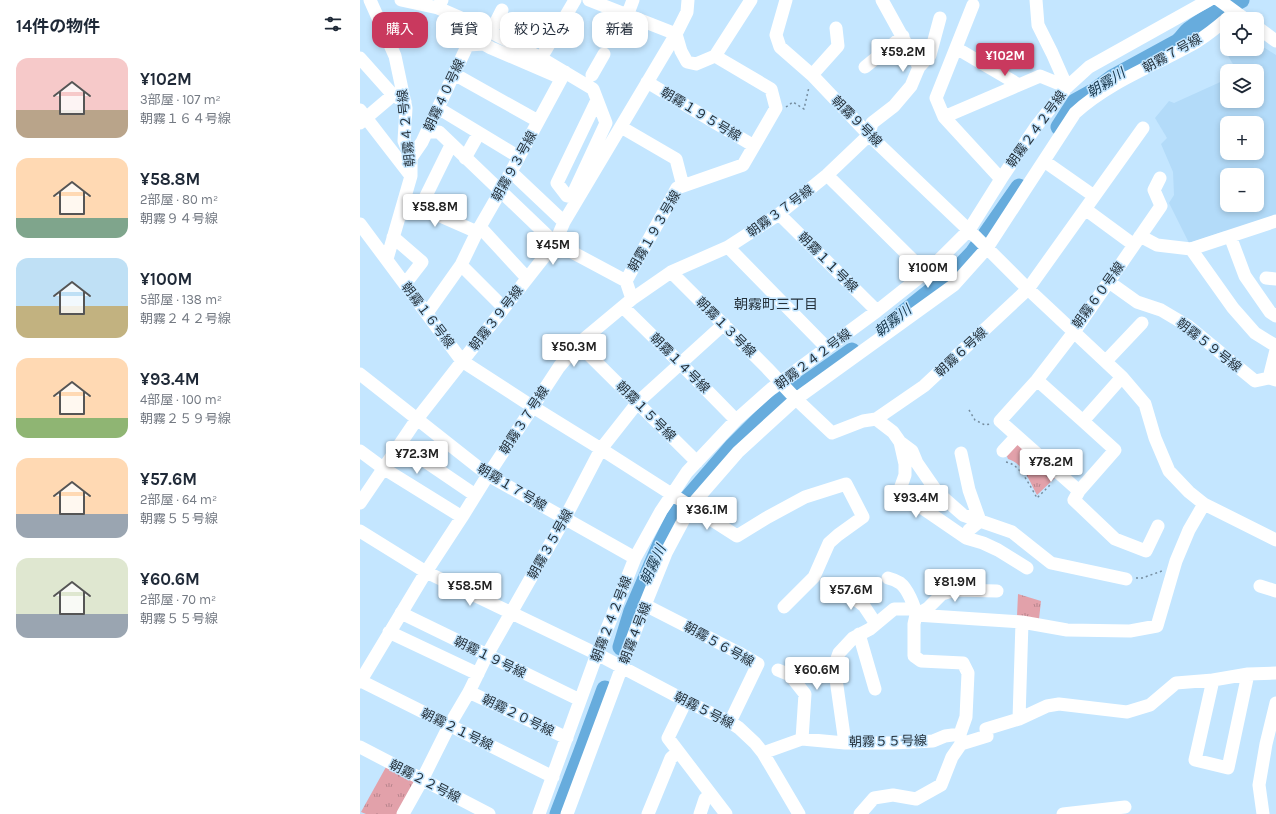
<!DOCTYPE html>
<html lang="ja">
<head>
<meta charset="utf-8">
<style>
	:root { --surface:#fff; --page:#f2f2f3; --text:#1f2937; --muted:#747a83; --accent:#c9395e }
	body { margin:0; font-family:Karla,"Noto Sans JP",sans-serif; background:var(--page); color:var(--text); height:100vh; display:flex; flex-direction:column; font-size:15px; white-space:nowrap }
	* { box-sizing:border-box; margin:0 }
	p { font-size:13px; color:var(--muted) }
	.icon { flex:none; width:22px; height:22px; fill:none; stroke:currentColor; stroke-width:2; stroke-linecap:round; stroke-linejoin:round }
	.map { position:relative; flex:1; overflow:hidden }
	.details { display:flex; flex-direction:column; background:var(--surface); width:360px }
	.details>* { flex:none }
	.banner { position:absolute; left:12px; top:12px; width:380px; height:36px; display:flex; gap:8px }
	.buttons { position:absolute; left:860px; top:12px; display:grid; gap:8px }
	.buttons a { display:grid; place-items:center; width:44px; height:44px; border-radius:8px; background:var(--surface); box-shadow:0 2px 6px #0003; font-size:20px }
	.price { position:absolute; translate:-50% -34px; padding:0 9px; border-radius:4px; background:#fff; color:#222; font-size:13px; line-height:26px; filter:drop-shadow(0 1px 2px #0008) }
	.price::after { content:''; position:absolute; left:50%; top:24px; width:12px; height:9px; margin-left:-6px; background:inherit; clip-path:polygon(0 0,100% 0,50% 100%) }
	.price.selected { background:var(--accent); color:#fff }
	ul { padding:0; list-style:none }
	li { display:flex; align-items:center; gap:12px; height:100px; padding:0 16px }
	li span { display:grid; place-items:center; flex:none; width:112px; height:80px; border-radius:12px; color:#555 }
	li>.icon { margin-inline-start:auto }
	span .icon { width:48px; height:48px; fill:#fffc; stroke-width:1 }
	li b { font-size:17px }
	h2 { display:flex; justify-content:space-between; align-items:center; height:48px; padding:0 16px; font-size:17px }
	.tag { padding:0 14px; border-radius:12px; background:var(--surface); box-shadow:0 2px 6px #0003; font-size:14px; line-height:36px }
	.tag.selected { background:var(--accent); color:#fff }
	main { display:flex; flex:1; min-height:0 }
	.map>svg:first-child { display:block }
</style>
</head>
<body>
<main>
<section class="details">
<h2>14件の物件<svg class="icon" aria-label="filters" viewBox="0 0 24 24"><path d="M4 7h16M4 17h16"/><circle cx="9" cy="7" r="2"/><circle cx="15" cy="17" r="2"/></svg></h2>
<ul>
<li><span style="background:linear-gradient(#f6c9c9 65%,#b9a48a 0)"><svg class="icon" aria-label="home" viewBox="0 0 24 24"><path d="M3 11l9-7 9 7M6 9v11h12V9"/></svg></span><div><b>¥102M</b><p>3部屋 · 107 m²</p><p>朝霧１６４号線</p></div></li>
<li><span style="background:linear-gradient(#ffd9b3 75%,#7fa58c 0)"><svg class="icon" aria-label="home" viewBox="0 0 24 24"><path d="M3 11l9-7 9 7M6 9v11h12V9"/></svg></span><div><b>¥58.8M</b><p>2部屋 · 80 m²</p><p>朝霧９４号線</p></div></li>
<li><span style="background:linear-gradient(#bfe0f5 60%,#c2b280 0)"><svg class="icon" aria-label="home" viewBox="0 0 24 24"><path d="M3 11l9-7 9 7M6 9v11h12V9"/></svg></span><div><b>¥100M</b><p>5部屋 · 138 m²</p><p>朝霧２４２号線</p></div></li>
<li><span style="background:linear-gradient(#ffd9b3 75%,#8fb573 0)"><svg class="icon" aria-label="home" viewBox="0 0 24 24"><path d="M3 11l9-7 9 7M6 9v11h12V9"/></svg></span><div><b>¥93.4M</b><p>4部屋 · 100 m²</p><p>朝霧２５９号線</p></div></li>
<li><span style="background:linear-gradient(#ffd9b3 70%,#9aa5b1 0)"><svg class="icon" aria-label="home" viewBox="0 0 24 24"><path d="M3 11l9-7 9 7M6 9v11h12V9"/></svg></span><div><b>¥57.6M</b><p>2部屋 · 64 m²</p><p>朝霧５５号線</p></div></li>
<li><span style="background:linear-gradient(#dfe7d0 70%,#9aa5b1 0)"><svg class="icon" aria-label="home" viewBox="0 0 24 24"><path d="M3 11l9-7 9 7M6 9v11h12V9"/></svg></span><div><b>¥60.6M</b><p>2部屋 · 70 m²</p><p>朝霧５５号線</p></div></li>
</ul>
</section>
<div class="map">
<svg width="916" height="814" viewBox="0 0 916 814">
	<defs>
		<pattern id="park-tufts" width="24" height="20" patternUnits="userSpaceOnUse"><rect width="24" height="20" fill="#e2a1aa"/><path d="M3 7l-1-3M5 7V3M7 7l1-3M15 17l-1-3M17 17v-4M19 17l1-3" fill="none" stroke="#b7848c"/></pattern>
	</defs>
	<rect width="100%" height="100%" fill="#c4e6ff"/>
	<path fill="#b3dbf9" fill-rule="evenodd" d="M867,37V49H897V43L916,55V218L872,232L865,231L829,243L809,203L814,195L813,172L801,144L807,138L795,118L809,101L814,103L867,79V101H897V71H877L860,42ZM867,123H897V153H867ZM867,175H897V205H867Z"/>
	<path fill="url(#park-tufts)" d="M657,442L696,477L677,495C670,482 663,463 648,459L646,454Z
		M658,594L681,601L679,619L657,616Z
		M26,767L54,779L55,783L39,814H6L1,812Z"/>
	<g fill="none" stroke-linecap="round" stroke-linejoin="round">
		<path stroke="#67acdd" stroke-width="17" d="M699,127L715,102L733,92L752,78L818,42C823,38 825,33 829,30C845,18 863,9 881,0
			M530,324L595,272L613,253L659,187
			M261,647L272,611L300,546L314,518L328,498L372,447L412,407L492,351
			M198,814L221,754L245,689"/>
		<path stroke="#768d9f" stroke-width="1.5" stroke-dasharray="2 3" stroke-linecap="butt" d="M426,107L433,102L444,109L449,87
			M609,410L615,420L625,425L630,424
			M646,462C660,464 670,486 677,498L692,483
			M776,578H782L802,571"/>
		<path stroke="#fff" stroke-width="13" d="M10,0L35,56L46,108L44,141L51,158V176L27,259
			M41,0L78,8
			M82,0L78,8L117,25
			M229,0L316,34L321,51L327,62L336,64L355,56L391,0
			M426,0L416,35L420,47L452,75L509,135L617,238L668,289L762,377L785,404L795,438L809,471L829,492L844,504L916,540
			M676,0L678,25L692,53L707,87
			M859,0L885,19
			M613,5L576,98L584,117L641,179
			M267,16L273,0
			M897,27L916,41
			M131,32L142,10
			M108,45L124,44L131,48L201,78
			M596,48L659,85
			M0,58L33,95L45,102
			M181,58L215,0
			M505,67L543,36
			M559,67L570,55L580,18
			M94,74L178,121
			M232,75L244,54
			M452,75L478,46L476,28
			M287,82L394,146
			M78,108L159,157
			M0,110L51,176
			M584,117L680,76L707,87
			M0,123L33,95
			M261,127L316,159L323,186
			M67,132H79L195,243L266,281
			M51,158L62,142L117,25L181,58L233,89L246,123L212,196
			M105,158L119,133
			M684,161L734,196
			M151,172L204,222
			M467,175L566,273
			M212,197L207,196L197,183L237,100
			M44,200L117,232
			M60,208L91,145
			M725,209L774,245
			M419,214L517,311
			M0,224L102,361L173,407L241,449L377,536L408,517L445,497L486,484L503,517L478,535L469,543L454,577L424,607
			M120,227L167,278
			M780,236L797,245L831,249L916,221
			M870,236L885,276L910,312L916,316
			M33,237L62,262L45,284
			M368,247L467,348
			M831,249L873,308L895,333L916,346
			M101,265L144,308
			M311,272L407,368L436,399L472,433L503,421L516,419L564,386L668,289L783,128
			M906,278L916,279
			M749,282L777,302L801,310L828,326L895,381L909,378L916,380
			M272,299L266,281L317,188L383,165L416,108L411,89L355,56
			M263,307L321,364L376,420
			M67,313L101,265L117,232L140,192L205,72
			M218,344L337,462
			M746,361L782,323
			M0,374L128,475L275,558
			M909,378L916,350
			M677,380L723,421L755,450L719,491L640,421L677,380L714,332L801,206L794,190L800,178
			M516,419L533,432L540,442L552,451L557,463L577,492L603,515L652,532L691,563L766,579
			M723,421L762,377
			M540,442L545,464V475L539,492L606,538L609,530L620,521L609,490L601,453
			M40,444L115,495
			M0,451L23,468L102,517
			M643,451L657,436
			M719,491L714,500L755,539L786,551L798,526
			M0,503L57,419L195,243L204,222L316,34L327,12L328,0
			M0,531L66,572L237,654L326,701L370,722L379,728L395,743L403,753L439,814
			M606,538L623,543L638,550L667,568
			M528,578C532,579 537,581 540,583C547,588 555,606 556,615L568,608L582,594L595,590L637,591
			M479,586L504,606L516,624
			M900,586L916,591
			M285,605L379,653L398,664L370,722
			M41,613L220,700
			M29,632L118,674
			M499,634L515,689
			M418,670L430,675L445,694L442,739
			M888,674L868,768L835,760L853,680L888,674L916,673
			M1,681L193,777
			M0,682L66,572L102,517L128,475L199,367L218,344L272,299L311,272L368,247L419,214L467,175L509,135L512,123L534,106L551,86L559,67L522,0
			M109,692L207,738
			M326,701L308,738L366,814
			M659,719L662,622L707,630L770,631L797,626L816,561L829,530L844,504
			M485,743L476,679L475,664L479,653L493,638L510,629L534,609H555
			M0,747L129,814
			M403,753L442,739L485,743H532L573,741L585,736L600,734L606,717L608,673L603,663L561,661L554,656V624L556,615L662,622
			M43,814L62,780L89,726L109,692L127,655L205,518L241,449L278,402L364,324
			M179,814L237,654L275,558L301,511L327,472L376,420L411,389L517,311L570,269L609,230L641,179L675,128L707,87L729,67L849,0
			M207,814L285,605L306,553L331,506L378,452L436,399L594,285L627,248L715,113C750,81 796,65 836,42C850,34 863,22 875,12
			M288,814L311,758L318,752
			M340,814L345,799L351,795
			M500,814L514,798L533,795L556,799L581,785L592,757L601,744L627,736L626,729L659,719L687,706L699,704L767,712L790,705L816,683L853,680
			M703,814L765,807
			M903,814L899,785L906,744L916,703"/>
	</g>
	<g text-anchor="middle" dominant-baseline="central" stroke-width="3" stroke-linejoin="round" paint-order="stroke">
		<g font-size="13" fill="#25313b" stroke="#c4e6ff">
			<text transform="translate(812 53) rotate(-29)">朝霧７号線</text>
			<text transform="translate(84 95) rotate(-65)">朝霧４０号線</text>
			<text transform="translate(341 114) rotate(31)">朝霧１９５号線</text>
			<text transform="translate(497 121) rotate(45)">朝霧９号線</text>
			<text transform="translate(46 128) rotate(-96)">朝霧４２号線</text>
			<text transform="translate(676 129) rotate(-54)">朝霧２４２号線</text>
			<text transform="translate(154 166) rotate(-61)">朝霧９３号線</text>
			<text transform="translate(420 211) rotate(-36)">朝霧３７号線</text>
			<text transform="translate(294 231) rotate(-60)">朝霧１９３号線</text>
			<text transform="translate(468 262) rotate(45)">朝霧１１号線</text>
			<text transform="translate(738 295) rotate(-54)">朝霧６０号線</text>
			<text transform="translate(68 315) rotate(53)">朝霧１６号線</text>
			<text transform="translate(136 318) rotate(-52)">朝霧３９号線</text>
			<text transform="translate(366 327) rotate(45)">朝霧１３号線</text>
			<text transform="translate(849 345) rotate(38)">朝霧５９号線</text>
			<text transform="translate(601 352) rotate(-43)">朝霧６号線</text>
			<text transform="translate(453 359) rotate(-37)">朝霧２４２号線</text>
			<text transform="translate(320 363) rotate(45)">朝霧１４号線</text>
			<text transform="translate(286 411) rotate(45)">朝霧１５号線</text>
			<text transform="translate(164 420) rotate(-57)">朝霧３７号線</text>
			<text transform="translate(152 487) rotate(31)">朝霧１７号線</text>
			<text transform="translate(190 544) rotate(-61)">朝霧３５号線</text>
			<text transform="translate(251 619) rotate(-69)">朝霧２４２号線</text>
			<text transform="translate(275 633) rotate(-69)">朝霧４号線</text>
			<text transform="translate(359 644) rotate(29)">朝霧５６号線</text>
			<text transform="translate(130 657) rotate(26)">朝霧１９号線</text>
			<text transform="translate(344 710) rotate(27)">朝霧５号線</text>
			<text transform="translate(158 715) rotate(26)">朝霧２０号線</text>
			<text transform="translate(97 729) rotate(26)">朝霧２１号線</text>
			<text transform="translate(528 741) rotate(-1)">朝霧５５号線</text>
			<text transform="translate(65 781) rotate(27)">朝霧２２号線</text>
		</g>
		<g font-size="14" font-style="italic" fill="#16354a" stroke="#c4e6ff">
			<text transform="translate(746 83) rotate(-32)">朝霧川</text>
			<text transform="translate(533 321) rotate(-38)">朝霧川</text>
			<text transform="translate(293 565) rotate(-65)">朝霧川</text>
		</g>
		<g font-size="14" fill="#25313b" stroke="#c4e6ff">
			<text x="416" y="304">朝霧町三丁目</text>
		</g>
	</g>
</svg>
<div class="buttons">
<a><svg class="icon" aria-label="locate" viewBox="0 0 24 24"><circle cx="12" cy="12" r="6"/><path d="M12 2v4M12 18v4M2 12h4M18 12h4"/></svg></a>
<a><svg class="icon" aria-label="layers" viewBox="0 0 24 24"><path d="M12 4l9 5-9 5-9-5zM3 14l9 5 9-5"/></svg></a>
<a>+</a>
<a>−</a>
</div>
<b class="price" style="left:543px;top:73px">¥59.2M</b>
<b class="price selected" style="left:645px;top:77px">¥102M</b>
<b class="price" style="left:75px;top:228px">¥58.8M</b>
<b class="price" style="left:193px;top:266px">¥45M</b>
<b class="price" style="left:568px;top:289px">¥100M</b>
<b class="price" style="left:214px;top:368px">¥50.3M</b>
<b class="price" style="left:57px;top:475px">¥72.3M</b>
<b class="price" style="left:691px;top:483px">¥78.2M</b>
<b class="price" style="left:556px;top:519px">¥93.4M</b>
<b class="price" style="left:347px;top:531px">¥36.1M</b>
<b class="price" style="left:595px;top:603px">¥81.9M</b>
<b class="price" style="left:110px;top:607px">¥58.5M</b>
<b class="price" style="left:491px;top:611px">¥57.6M</b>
<b class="price" style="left:457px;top:691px">¥60.6M</b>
<div class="banner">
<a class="tag selected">購入</a>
<a class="tag">賃貸</a>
<a class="tag">絞り込み</a>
<a class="tag">新着</a>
</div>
</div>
</main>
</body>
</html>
